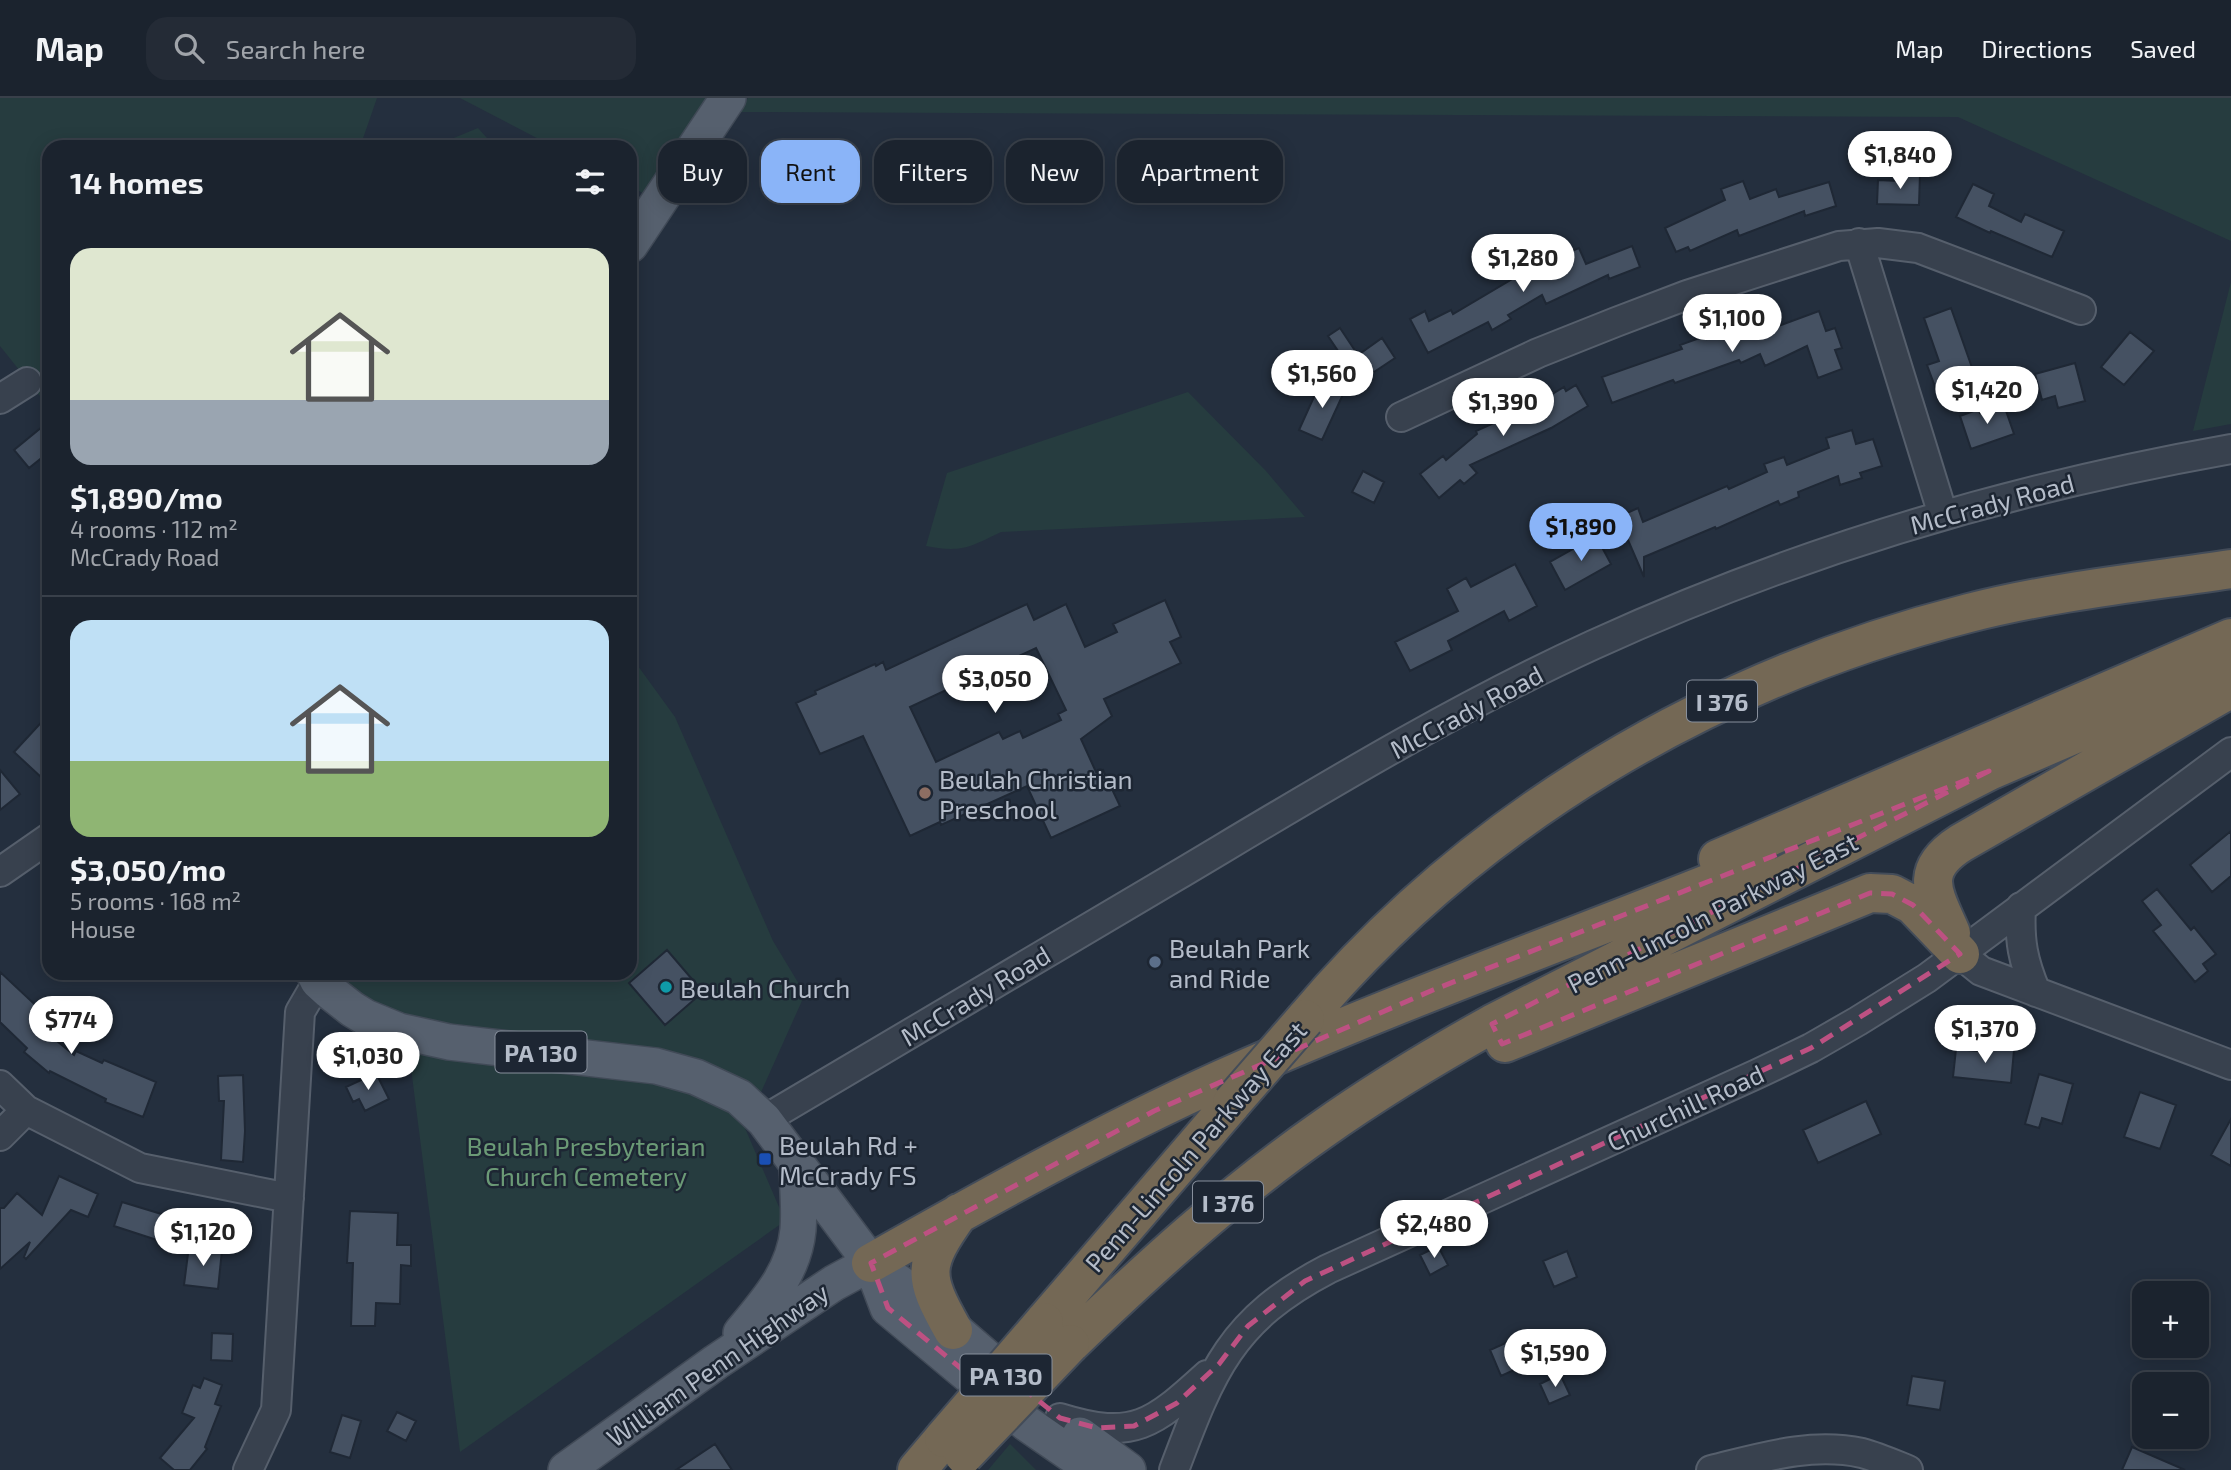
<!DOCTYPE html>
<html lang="en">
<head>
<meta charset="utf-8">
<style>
	:root { --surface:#1b232e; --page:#242b36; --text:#f1f3f6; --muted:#a0a4aa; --line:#39404a; --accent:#8ab4f8 }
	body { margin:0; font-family:"Exo 2",sans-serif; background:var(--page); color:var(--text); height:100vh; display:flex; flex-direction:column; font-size:26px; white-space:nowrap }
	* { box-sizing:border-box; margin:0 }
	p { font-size:23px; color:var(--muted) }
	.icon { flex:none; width:38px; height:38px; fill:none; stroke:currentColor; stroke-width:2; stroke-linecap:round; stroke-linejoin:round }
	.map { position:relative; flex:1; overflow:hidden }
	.details { position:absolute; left:42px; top:42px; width:595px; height:840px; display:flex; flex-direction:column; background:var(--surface); border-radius:21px; box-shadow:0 4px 18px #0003,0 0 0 2px var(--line) }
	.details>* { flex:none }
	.hud { position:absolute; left:658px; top:42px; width:665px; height:63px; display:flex; gap:14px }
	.buttons { position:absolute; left:2132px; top:1183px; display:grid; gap:14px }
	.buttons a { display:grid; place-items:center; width:77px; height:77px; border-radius:14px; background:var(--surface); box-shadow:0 4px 18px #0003,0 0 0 2px var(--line); font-size:35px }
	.price { position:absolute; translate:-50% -60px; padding:0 16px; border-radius:24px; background:#fff; color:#222; font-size:23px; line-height:46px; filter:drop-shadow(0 2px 4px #0008) }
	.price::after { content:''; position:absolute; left:50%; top:42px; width:21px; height:16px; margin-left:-10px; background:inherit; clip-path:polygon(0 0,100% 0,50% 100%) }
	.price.current { background:var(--accent); color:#111 }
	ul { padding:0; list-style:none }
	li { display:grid; align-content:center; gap:14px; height:371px; padding:0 28px }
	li+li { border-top:2px solid var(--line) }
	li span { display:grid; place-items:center; height:217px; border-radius:21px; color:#555 }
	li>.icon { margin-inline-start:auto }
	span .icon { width:126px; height:126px; fill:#fffc; stroke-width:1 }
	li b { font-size:30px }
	h2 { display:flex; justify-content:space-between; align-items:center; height:84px; padding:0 28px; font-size:30px }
	.tag { padding:0 24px; border-radius:21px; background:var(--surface); box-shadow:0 4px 18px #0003,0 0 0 2px var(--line); font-size:24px; line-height:63px }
	.tag.current { background:var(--accent); color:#111 }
	header { display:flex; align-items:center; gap:42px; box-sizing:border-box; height:98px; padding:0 35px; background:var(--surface); border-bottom:2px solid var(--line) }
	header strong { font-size:33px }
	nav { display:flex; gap:38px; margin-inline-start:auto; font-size:24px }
	.search { width:490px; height:63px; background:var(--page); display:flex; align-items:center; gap:18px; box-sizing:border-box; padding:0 24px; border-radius:21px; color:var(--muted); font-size:26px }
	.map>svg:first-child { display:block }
</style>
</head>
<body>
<header>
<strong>Map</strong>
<div class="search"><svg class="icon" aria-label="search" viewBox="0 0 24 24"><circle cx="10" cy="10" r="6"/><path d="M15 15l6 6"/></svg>Search here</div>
<nav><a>Map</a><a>Directions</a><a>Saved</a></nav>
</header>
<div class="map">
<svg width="2231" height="1372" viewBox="0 0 2231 1372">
	<rect width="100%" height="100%" fill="#242f3e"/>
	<path fill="#263c3f" d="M0,0H377L360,49H49V306L39,297L0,248Z
		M460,0H713L648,98L630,88V49H554Z
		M748,0H2231V143L1958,19L739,14Z
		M478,30L495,49H432Z
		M2231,184V326L2193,333Z
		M1188,294L1266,373L1305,419L1001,434C970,449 962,455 926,448L947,375Z
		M630,557L675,619L773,843L805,896L745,1030L785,1123L460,1354L405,923L348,893L334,875H630Z
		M1010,1346L1036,1372H988Z"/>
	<path fill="#455162" stroke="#1f2835" stroke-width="2" fill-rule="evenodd" d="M1898,76H1920L1919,107L1877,106L1878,82L1898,83Z
		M1743,83L1750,101L1776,91L1779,99L1829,84L1836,108L1805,118L1804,113L1739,138L1737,132L1690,153L1688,149L1676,154L1665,130L1725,102L1721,91Z
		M1973,86L1994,96L1989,108L2021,124L2025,116L2064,133L2052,159L1991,133L1990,135L1956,119Z
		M1632,148L1640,169L1609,181L1608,177L1546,206L1542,197L1508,217L1511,221L1492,232L1488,224L1428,255L1410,221L1425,213L1429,223L1451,212L1453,216L1531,170L1579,150L1586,166Z
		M1951,210L1976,281L1937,294L1927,267L1939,263L1924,220Z
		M1819,213L1826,233L1835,230L1842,250L1835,252L1842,271L1818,280L1807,248L1765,268L1760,256L1741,265L1739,262L1675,285L1673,282L1612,305L1602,279L1682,251L1680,247L1705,238L1707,241L1751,219L1756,230L1770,223L1773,230Z
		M1340,230L1358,257L1382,240L1395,260L1359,284L1328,238Z
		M2130,234L2154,253L2124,287L2101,269Z
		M2075,265L2085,303L2058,310L2055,298L2042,302L2035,276Z
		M1322,281L1345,292L1322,342L1299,332Z
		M1576,287L1588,308L1551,330L1470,367L1477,375L1464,386L1460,382L1439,400L1420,376L1443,358L1446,362L1477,336L1476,333L1518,314L1519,316L1564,289L1566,293Z
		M2004,307L2014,336L1971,351L1960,318L1979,311L1980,315Z
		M42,329L49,337V354L29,370L14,352Z
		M1852,332L1856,346L1873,341L1882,368L1860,375L1862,380L1840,387L1838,378L1798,394L1799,399L1780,407L1778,403L1716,431L1715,429L1644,459V479L1618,419L1638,410L1643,424L1727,388L1729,391L1767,374L1764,366L1784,359L1787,367L1829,350L1826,340Z
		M1363,373L1384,384L1374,405L1352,394Z
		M1596,438L1611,466L1565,492L1550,464Z
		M1515,466L1537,508L1509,523L1504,513L1448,543L1452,552L1410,573L1395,544L1458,513L1447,491L1466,480L1471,489Z
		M1165,502L1181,539L1170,544L1181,565L1104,601L1112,618L1081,641L1096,674L1103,672L1120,708L1051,740L1027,688L941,727L940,724L910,738L863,638L820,656L796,605L816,596L815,593L875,566L876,568L883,564L886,572L1027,506L1034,522L1066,506L1085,549L1117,534L1113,526ZM1036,550L1066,612L1058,616L1061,622L1023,640L1020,633L1003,641L999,634L936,664L910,609Z
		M49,616V672L42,680L14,654Z
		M0,672L20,696L0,712Z
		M2231,733V778L2212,794L2190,767Z
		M2157,791L2191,832L2194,829L2216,856L2203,866L2208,873L2195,884L2153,833L2161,827L2142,803Z
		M667,852L703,894L665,927L629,885Z
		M0,874L45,916L36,926L74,957L76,953L102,965L104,962L156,984L143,1019L105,1004L106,1001L50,973L49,975L24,954L27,950L0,924Z
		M1988,950L2014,952L2011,985L1953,979L1956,951L1988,954Z
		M376,975L389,1001L365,1013L359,1001L353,1004L346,989Z
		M2039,976L2073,986L2062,1026L2042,1020L2039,1030L2025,1026Z
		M243,977L245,1033L243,1064L221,1062L224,1003H219L218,978Z
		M2140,994L2176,1007L2160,1051L2124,1039Z
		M1866,1003L1881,1036L1818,1065L1803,1032Z
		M2231,1021V1068L2211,1057Z
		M59,1078L98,1096L88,1119L71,1112L26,1161L24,1159L30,1144L0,1171V1110H4L17,1095L42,1117Z
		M122,1104L168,1118L160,1143L114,1128Z
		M350,1113L398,1115L397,1147H411V1168L401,1167L400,1206L376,1205L375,1228H351L353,1165H347Z
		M189,1148L222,1152L218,1191L184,1187Z
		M1438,1148L1448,1167L1430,1177L1420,1157Z
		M1567,1153L1577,1179L1554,1189L1543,1163Z
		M212,1235L233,1236L232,1263L211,1262Z
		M1521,1238L1532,1264L1501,1278L1490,1252Z
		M1560,1276L1570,1297L1549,1306L1540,1286Z
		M1912,1278L1945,1283L1940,1312L1907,1307Z
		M204,1280L222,1287L215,1306L221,1308L205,1349L207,1351L190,1372H174L160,1360L194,1320L182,1315L193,1287L200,1290Z
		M397,1314L416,1323L406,1343L387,1333Z
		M342,1317L361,1323L350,1360L330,1354Z
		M715,1346L732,1372H676Z
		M2132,1349L2185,1372H2122Z"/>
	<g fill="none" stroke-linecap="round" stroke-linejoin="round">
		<defs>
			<path id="minor" d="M1859,145L1943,417
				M0,301L27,284
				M1401,319L1538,255L1616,224L1687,197L1839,148L1878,145L1918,150L2081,212
				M0,774L49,740
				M2021,809C2019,843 2023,863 2036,894
				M1960,856L1981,873L2231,967
				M0,987L26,1012L140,1070L289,1100
				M764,1022C902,940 1040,859 1178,777C1314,696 1449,613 1593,547C1796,454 2011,390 2231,351
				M0,1038L26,1012
				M1060,1320C1134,1343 1153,1326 1207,1277
				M248,1372L276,1312L300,914L318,883
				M1174,1372C1211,1274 1230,1222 1328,1171L1757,976L1811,950L1858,923L1927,880L2231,654
				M1711,1372C1761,1360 1810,1344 1862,1355C1877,1359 1893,1366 1908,1372"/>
			<path id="major" d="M630,147L728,0
				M314,875L318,883L329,893L352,911L365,919L399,933L449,944L656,968L696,979L739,999L764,1022L871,1165L888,1210L1026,1325L1094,1372
				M871,1165L905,1189L1015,1284
				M741,1235C767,1204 794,1174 798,1132C800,1110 797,1088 797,1066
				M1080,1337L1128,1372
				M566,1372L716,1264L834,1185L871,1165"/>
			<path id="highway" d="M1718,761L2231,540
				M1951,835C1934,796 1917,773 1961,745L2223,595
				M1305,921C1476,718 1713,580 1969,515C2055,493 2144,484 2231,471
				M1505,945L1870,795L1892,796L1913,807L1960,856
				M871,1165C986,1100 1101,1036 1222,981C1397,903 1579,838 1757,766
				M1044,1224L1232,1005
				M953,1232C922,1177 922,1167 959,1115
				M1070,1246C1149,1170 1230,1096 1320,1033C1375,994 1433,959 1492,926L1989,673L2231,569
				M917,1372L944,1340"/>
		</defs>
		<use href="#minor" stroke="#565f6c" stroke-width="32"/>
		<use href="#major" stroke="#414a57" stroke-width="38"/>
		<use href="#highway" stroke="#434c59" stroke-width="42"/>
		<use href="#minor" stroke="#38414e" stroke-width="28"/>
		<use href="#major" stroke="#56606e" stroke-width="35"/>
		<use href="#highway" stroke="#746855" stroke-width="38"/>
		<defs>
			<path id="highway-bridge" d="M1232,1005L1305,921
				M944,1340L1044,1224
				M964,1357L1070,1246"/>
		</defs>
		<use href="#highway-bridge" stroke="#434c59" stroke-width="42" stroke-linecap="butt"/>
		<use href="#highway-bridge" stroke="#746855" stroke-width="38"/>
	</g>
	<path fill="none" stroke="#bd5182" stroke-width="5" stroke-dasharray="14 9" stroke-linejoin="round" d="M1989,673L1492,926L1502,946L1870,795L1892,796L1913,807L1960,856L1811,950L1305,1183L1248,1228L1219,1266L1177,1305L1134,1328L1097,1330L1060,1320L1002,1273L986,1291L888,1210L871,1165L1154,1013L1433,892Z"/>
	<circle fill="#8d6e63" stroke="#1d2633" stroke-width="2.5" cx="925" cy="695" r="7"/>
	<circle fill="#5c6f8a" stroke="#1d2633" stroke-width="2.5" cx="1155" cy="864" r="7"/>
	<circle fill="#0f9aa8" stroke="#1d2633" stroke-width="2.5" cx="666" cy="889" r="7"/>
	<rect fill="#1a4fb4" stroke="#1d2633" stroke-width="2.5" x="758" y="1054" width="14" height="14" rx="3.5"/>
	<g text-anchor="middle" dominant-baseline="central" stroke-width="5" stroke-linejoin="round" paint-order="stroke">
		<g fill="#1d2633" stroke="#878f9c" stroke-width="2">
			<rect x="1687" y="582.5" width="70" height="41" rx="5"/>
			<rect x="495.5" y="933.5" width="91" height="41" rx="5"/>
			<rect x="1193" y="1083.5" width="70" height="41" rx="5"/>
			<rect x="960.5" y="1256.5" width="91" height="41" rx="5"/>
		</g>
		<g font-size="24" font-weight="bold" fill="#b4bcc9">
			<text x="1722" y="603">I 376</text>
			<text x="541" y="954">PA 130</text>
			<text x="1228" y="1104">I 376</text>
			<text x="1006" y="1277">PA 130</text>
		</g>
		<g font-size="26" fill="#b4bcc9" stroke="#1d2633">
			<text transform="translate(1992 405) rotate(-15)">McCrady Road</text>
			<text transform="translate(1466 613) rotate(-28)">McCrady Road</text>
			<text transform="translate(1712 814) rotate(-27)">Penn-Lincoln Parkway East</text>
			<text transform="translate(975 897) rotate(-31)">McCrady Road</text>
			<text transform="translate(1685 1009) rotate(-25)">Churchill Road</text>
			<text transform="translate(1195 1048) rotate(-49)">Penn-Lincoln Parkway East</text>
			<text transform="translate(717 1266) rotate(-35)">William Penn Highway</text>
		</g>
		<g font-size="26" fill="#b4bcc9" stroke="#1d2633" text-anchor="start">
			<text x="939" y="680">Beulah Christian<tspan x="939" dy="30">Preschool</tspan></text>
			<text x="1169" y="849">Beulah Park<tspan x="1169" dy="30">and Ride</tspan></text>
			<text x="680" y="889">Beulah Church</text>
			<text x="779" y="1046">Beulah Rd +<tspan x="779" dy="30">McCrady FS</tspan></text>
		</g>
		<g font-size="26" fill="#6b9a76" stroke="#1d2633">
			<text x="586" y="1047">Beulah Presbyterian<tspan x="586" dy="30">Church Cemetery</tspan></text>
		</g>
	</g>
</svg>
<div class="buttons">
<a>+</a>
<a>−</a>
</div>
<b class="price" style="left:1900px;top:93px">$1,840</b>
<b class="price" style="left:1523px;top:196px">$1,280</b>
<b class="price" style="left:1732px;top:256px">$1,100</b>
<b class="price" style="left:1322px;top:312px">$1,560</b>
<b class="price" style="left:1987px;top:328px">$1,420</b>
<b class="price" style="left:1503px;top:340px">$1,390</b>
<b class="price current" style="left:1581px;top:465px">$1,890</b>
<b class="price" style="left:995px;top:617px">$3,050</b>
<b class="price" style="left:71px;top:958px">$774</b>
<b class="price" style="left:1985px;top:967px">$1,370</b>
<b class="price" style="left:368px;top:994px">$1,030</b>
<b class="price" style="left:1434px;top:1162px">$2,480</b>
<b class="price" style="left:203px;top:1170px">$1,120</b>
<b class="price" style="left:1555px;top:1291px">$1,590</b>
<div class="hud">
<a class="tag">Buy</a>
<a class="tag current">Rent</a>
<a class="tag">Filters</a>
<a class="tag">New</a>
<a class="tag">Apartment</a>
</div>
<section class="details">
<h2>14 homes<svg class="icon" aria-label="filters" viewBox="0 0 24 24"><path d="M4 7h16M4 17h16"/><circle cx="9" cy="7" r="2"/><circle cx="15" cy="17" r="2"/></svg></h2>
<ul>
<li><span style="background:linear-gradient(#dfe7d0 70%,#9aa5b1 0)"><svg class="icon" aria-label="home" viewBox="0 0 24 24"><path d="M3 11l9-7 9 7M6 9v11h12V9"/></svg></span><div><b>$1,890/mo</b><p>4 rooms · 112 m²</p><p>McCrady Road</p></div></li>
<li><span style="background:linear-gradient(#bfe0f5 65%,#8fb573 0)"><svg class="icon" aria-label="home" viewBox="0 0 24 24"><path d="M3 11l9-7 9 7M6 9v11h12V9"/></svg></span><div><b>$3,050/mo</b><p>5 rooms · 168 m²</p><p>House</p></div></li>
</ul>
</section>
</div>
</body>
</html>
